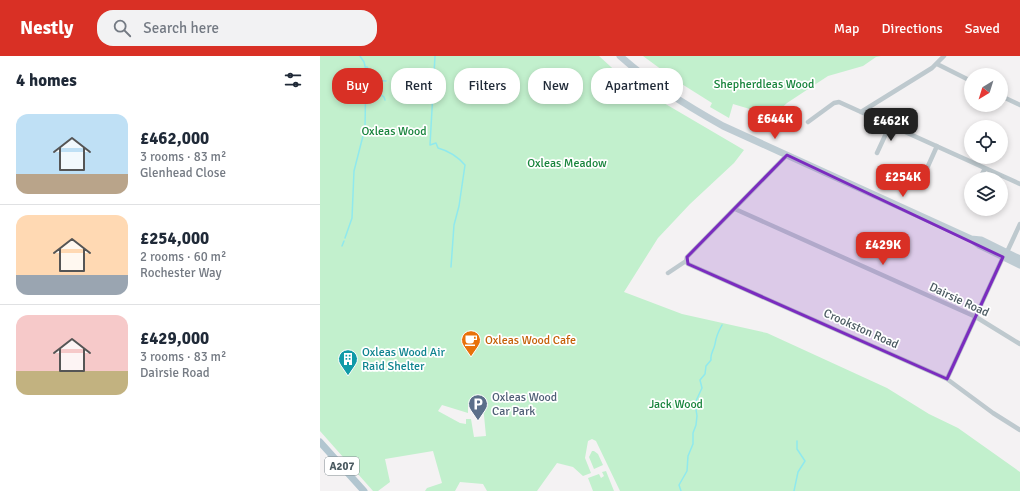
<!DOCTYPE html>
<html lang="en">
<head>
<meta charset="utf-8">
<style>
	:root { --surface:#fff; --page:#f2f2f3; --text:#1f2937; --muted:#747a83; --line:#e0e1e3; --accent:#d93025 }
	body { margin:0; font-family:Signika,sans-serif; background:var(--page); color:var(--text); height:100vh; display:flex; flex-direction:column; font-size:15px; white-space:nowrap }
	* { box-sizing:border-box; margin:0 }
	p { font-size:13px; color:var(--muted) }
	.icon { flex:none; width:22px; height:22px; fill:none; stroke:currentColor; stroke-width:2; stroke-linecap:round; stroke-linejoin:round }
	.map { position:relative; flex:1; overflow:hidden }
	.side { display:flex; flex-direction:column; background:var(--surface); width:320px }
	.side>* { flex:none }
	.hud { position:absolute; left:12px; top:12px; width:380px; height:36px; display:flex; gap:8px }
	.needle { width:26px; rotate:218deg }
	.tools { position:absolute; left:644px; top:12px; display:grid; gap:8px }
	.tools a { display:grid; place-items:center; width:44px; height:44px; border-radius:50%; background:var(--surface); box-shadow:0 2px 6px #0003; font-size:20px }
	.price { position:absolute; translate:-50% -34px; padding:0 9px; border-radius:8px; background:var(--accent); color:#fff; font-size:13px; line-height:26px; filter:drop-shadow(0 1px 2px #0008) }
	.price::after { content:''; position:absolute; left:50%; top:24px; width:12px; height:9px; margin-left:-6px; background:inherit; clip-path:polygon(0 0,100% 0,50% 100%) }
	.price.on { background:#222; color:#fff }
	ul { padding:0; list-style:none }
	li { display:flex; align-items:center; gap:12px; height:100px; padding:0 16px }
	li+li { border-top:1px solid var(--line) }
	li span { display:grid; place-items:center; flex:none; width:112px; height:80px; border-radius:12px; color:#555 }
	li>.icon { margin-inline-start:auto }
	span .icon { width:48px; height:48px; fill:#fffc; stroke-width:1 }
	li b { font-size:17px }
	h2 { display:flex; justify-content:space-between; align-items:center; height:48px; padding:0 16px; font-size:17px }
	.pill { padding:0 14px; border-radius:16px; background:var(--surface); box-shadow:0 2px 6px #0003; font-size:14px; line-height:36px }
	.pill.on { background:var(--accent); color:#fff }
	header { display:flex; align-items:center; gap:24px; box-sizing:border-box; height:56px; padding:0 20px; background:var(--accent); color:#fff }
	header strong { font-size:19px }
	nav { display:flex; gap:22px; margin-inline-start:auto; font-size:14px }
	.search { width:280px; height:36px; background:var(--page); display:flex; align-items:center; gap:10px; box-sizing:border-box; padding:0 14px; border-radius:16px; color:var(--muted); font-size:15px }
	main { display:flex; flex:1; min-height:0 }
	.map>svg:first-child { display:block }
</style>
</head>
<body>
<header>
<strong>Nestly</strong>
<div class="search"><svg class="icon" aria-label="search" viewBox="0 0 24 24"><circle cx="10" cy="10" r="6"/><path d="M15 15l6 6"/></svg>Search here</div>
<nav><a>Map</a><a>Directions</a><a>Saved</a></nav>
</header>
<main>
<section class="side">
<h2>4 homes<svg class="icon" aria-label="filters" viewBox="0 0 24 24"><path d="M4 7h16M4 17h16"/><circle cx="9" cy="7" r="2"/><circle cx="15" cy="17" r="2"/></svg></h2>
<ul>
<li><span style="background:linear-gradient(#bfe0f5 75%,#b9a48a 0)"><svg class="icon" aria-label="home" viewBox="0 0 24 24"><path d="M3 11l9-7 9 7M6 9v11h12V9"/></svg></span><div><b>£462,000</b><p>3 rooms · 83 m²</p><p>Glenhead Close</p></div></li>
<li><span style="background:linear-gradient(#ffd9b3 75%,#9aa5b1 0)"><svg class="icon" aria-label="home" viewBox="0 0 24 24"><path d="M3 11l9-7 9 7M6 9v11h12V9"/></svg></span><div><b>£254,000</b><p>2 rooms · 60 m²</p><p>Rochester Way</p></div></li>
<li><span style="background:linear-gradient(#f6c9c9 70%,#c2b280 0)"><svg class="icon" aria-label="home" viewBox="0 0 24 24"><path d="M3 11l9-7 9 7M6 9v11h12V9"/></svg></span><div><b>£429,000</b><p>3 rooms · 83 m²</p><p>Dairsie Road</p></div></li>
</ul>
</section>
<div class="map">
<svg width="700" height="435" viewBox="0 0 700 435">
	<rect width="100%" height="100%" fill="#f4f2f3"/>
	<path fill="#c2f0cd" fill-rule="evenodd" d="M0,0H279L302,21L320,33L424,94L414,107L370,148L338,182L304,236L362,258L447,277L567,332L609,358L638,372L700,416V435H300L276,385L272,383L268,385L265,402L271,417L263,420L253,411L237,407L217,435H167L163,428L140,426L135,435H105L107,432L122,427L113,395L65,403L70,426L58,435H53L0,375ZM122,349L148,357V350L163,349L166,380L154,381L151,363H146V368L140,367L118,355Z
		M323,0H561L556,1L543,10L508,20L467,47L453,60L413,48L409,62L390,51L392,47L357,25Z
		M272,395H274L278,398L283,409L274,413L269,401Z
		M286,415L294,435H273L268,422L279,418L281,422L284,420L282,416Z"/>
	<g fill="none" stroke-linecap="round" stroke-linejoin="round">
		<path stroke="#90e9ed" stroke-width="1.5" d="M115,0L110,89L116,87L118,92C129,95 138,101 145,109L139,150L134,169L131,211
			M45,11H47L50,16V24L49,26L50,28L53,29L57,36L64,41L65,44
			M50,24L66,25
			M53,42L55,32
			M25,182L32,162L34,115L45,72L46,14L44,6L40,0
			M22,190L24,185
			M361,435L359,429L367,415L368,400L373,388V377L376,369L377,360L375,347L382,332L380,324L385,318L386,310L391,304C390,297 394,294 395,288C396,281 398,276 402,269
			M474,435L478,416L485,405L477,393V385"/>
		<path stroke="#bec9ce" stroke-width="4.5" d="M617,8L651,25
			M681,40L700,49
			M541,56L612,12L624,0
			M488,66L514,47L519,46L700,128
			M557,97L570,69
			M467,99L367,201L366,205L368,208L627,323L673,357L700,374
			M604,119L617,90
			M660,123L665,112
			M415,153L656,261L700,288
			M687,196L700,168
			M348,217L366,205
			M627,323L683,201"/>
		<path stroke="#beccd3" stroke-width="7" d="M300,0C331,28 367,50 403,70L651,183L659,189L700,209
			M651,183L661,184L700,203"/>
		<path stroke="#b2c6d0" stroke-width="7" d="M0,386L44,435"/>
	</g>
	<path fill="#7b2cbf" fill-opacity="0.2" stroke="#7b2cbf" stroke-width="3" stroke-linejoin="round" d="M467,99L683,201L627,323L368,208L367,201Z"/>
	<defs>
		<symbol id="cafe-pin" viewBox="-11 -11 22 30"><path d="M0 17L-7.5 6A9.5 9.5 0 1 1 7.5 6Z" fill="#e8710a" stroke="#fff"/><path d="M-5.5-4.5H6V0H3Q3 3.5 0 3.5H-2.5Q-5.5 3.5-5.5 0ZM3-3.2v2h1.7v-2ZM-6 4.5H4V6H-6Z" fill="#fff"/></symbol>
		<symbol id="building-pin" viewBox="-11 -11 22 30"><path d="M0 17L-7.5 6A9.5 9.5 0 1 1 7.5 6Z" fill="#0f9aa8" stroke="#fff"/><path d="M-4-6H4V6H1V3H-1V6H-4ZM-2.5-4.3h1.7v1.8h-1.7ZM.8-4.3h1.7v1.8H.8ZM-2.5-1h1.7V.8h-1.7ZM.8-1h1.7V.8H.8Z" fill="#fff"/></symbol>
		<symbol id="parking-pin" viewBox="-11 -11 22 30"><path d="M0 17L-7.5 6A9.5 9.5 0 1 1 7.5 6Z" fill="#5c6f8a" stroke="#fff"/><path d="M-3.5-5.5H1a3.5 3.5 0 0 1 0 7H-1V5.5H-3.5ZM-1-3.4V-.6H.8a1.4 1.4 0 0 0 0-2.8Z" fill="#fff"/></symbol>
	</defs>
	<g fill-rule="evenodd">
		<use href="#cafe-pin" x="140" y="273" width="22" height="30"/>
		<use href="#building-pin" x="17" y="292" width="22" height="30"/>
		<use href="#parking-pin" x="147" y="337" width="22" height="30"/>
	</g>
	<g text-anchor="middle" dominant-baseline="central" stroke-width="3.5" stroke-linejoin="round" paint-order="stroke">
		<rect fill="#fff" stroke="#808b90" stroke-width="1" x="5" y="401" width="34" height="18" rx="3"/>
		<g font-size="11" font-weight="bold" fill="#4a5960">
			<text x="22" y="410">A207</text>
		</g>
		<g font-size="12" fill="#18843c" stroke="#fff">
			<text x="444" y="28">Shepherdleas Wood</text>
			<text x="74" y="75">Oxleas Wood</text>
			<text x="247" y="107">Oxleas Meadow</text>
			<text x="356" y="348">Jack Wood</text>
		</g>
		<g font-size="12" fill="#4a5960" stroke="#fff">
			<text transform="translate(639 244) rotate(25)">Dairsie Road</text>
			<text transform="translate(541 273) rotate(24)">Crookston Road</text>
		</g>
		<g font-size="12" fill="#c56008" stroke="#fff" text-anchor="start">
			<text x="165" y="284">Oxleas Wood Cafe</text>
		</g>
		<g font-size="12" fill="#0d838f" stroke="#fff" text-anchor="start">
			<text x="42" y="296">Oxleas Wood Air<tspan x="42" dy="14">Raid Shelter</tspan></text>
		</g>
		<g font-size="12" fill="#4e5e75" stroke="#fff" text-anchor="start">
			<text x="172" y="341">Oxleas Wood<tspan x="172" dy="14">Car Park</tspan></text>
		</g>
	</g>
</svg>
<div class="tools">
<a><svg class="needle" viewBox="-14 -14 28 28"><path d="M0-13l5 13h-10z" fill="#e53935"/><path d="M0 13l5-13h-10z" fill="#747a83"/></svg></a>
<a><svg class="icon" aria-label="locate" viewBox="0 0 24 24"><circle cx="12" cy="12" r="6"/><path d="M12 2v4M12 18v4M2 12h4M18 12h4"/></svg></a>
<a><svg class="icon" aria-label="layers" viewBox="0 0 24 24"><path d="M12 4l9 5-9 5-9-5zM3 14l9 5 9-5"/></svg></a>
</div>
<b class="price" style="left:455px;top:84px">£644K</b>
<b class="price on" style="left:571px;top:86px">£462K</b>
<b class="price" style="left:583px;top:142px">£254K</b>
<b class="price" style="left:563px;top:210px">£429K</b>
<div class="hud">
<a class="pill on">Buy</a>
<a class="pill">Rent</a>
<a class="pill">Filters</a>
<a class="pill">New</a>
<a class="pill">Apartment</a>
</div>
</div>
</main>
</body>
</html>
